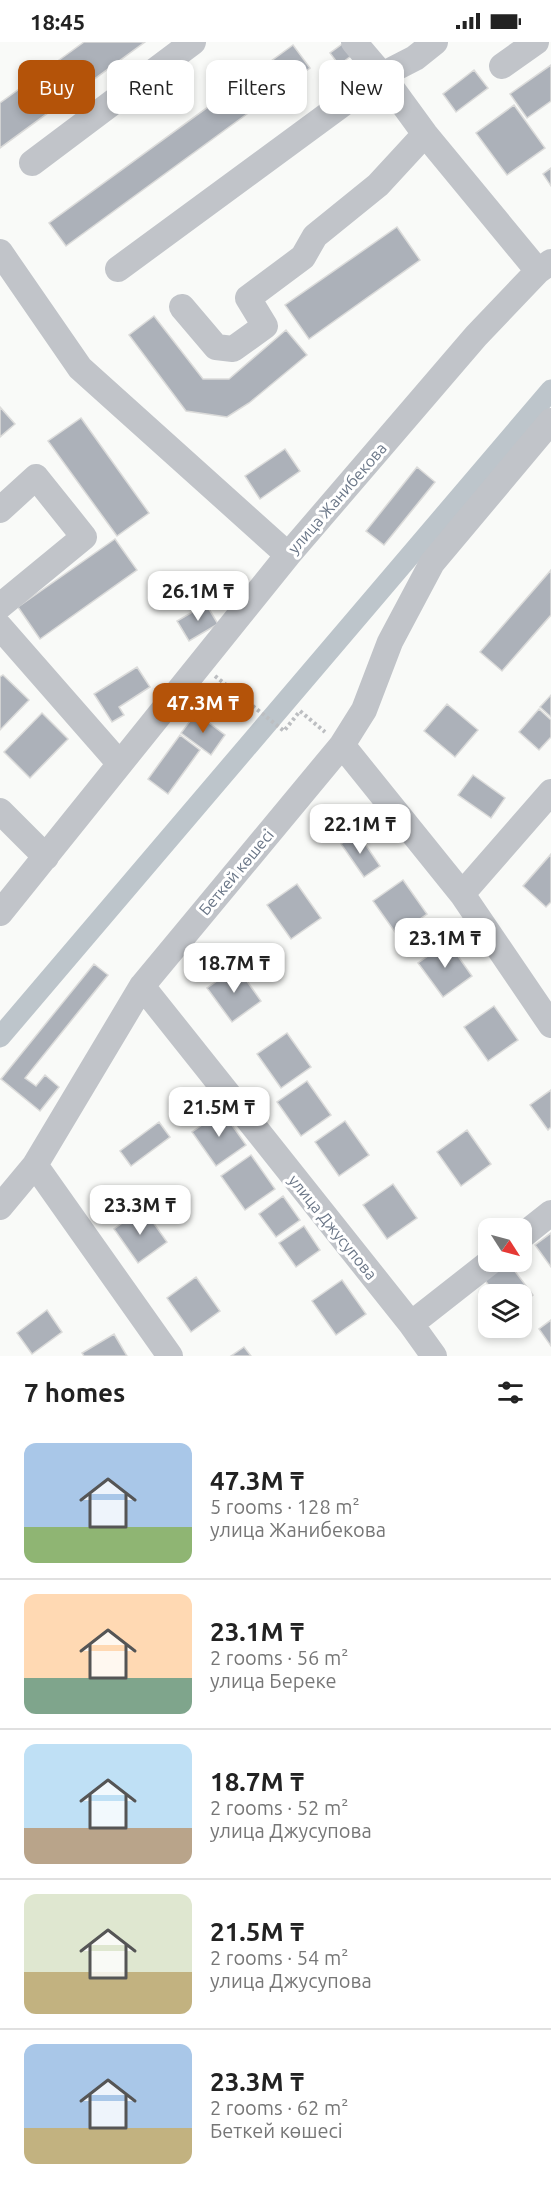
<!DOCTYPE html>
<html lang="en">
<head>
<meta charset="utf-8">
<style>
	:root { --surface:#fff; --page:#f2f2f2; --text:#222; --muted:#767676; --line:#e0e0e0; --accent:#b45309 }
	body { margin:0; font-family:Ubuntu,sans-serif; background:var(--page); color:var(--text); height:100vh; display:flex; flex-direction:column; font-size:22px; white-space:nowrap }
	* { box-sizing:border-box; margin:0 }
	p { font-size:20px; color:var(--muted) }
	.icon { flex:none; width:33px; height:33px; fill:none; stroke:currentColor; stroke-width:2; stroke-linecap:round; stroke-linejoin:round }
	.map { position:relative; height:1314px; overflow:hidden }
	.panel { display:flex; flex-direction:column; background:var(--surface); flex:1 }
	.panel>* { flex:none }
	.top-card { position:absolute; left:18px; top:18px; width:516px; height:54px; display:flex; gap:12px }
	.needle { width:39px; rotate:126deg }
	.fabs { position:absolute; left:478px; top:1176px; display:grid; gap:12px }
	.fabs a { display:grid; place-items:center; width:54px; height:54px; border-radius:12px; background:var(--surface); box-shadow:0 3px 9px #0003; font-size:30px }
	.price { position:absolute; translate:-50% -51px; padding:0 14px; border-radius:12px; background:#fff; color:#222; font-size:20px; line-height:39px; filter:drop-shadow(0 2px 3px #0008) }
	.price::after { content:''; position:absolute; left:50%; top:36px; width:18px; height:14px; margin-left:-9px; background:inherit; clip-path:polygon(0 0,100% 0,50% 100%) }
	.price.on { background:var(--accent); color:#fff }
	ul { padding:0; list-style:none }
	li { display:flex; align-items:center; gap:18px; height:150px; padding:0 24px }
	li+li { border-top:2px solid var(--line) }
	li span { display:grid; place-items:center; flex:none; width:168px; height:120px; border-radius:12px; color:#555 }
	li>.icon { margin-inline-start:auto }
	span .icon { width:72px; height:72px; fill:#fffc; stroke-width:1 }
	li b { font-size:26px }
	h2 { display:flex; justify-content:space-between; align-items:center; height:72px; padding:0 24px; font-size:26px }
	.chip { padding:0 21px; border-radius:12px; background:var(--surface); box-shadow:0 3px 9px #0003; font-size:21px; line-height:54px }
	.chip.on { background:var(--accent); color:#fff }
	.status { display:flex; justify-content:space-between; align-items:center; height:42px; padding:0 30px; background:var(--surface); direction:ltr }
	.status svg { height:16px; fill:currentColor }
	.map>svg:first-child { display:block }
</style>
</head>
<body>
<div class="status"><b>18:45</b><svg viewBox="0 0 49 12"><path d="M0 12V9h3v3zM5 12V6h3v6zM10 12V3h3v9zM15 12V0h3v12zM26 1h20v11H26zM47 4h2v5h-2z"/></svg></div>
<div class="map">
<svg width="551" height="1314" viewBox="0 0 551 1314">
	<rect width="100%" height="100%" fill="#f9faf8"/>
	<g fill="none" stroke-linecap="round" stroke-linejoin="round">
		<path stroke="#bdc5cb" stroke-width="21" d="M0,995L551,348"/>
	</g>
	<path fill="#acb1b9" stroke="#dbdbda" stroke-width="1.5" d="M84,0H145L0,106V61Z
		M345,0L355,11L339,23L330,11Z
		M293,3L310,26L66,204L49,181Z
		M551,23V59L527,76L510,52Z
		M474,28L488,46L456,70L443,52Z
		M514,63L545,106L507,133L476,91Z
		M551,126V144L543,132Z
		M397,185L420,218L309,297L285,263Z
		M154,274L203,337H229L286,288L307,313L249,361L227,375L186,369L129,293Z
		M0,365L15,382L0,395Z
		M81,376L149,471L117,494L48,399Z
		M285,407L300,429L260,457L245,434Z
		M417,425L435,440L384,503L366,489Z
		M115,497L137,528L40,597L18,565Z
		M551,528V573L502,629L480,610Z
		M206,562L218,582L189,599L177,579Z
		M137,625L150,645L119,665L124,673L112,680L94,652Z
		M3,633L29,658L0,688V635Z
		M551,653V675L540,665Z
		M447,662L478,688L455,715L424,689Z
		M539,667L551,678V695L539,708L519,690Z
		M42,671L68,697L30,736L4,710Z
		M196,671L225,693L211,713L181,691Z
		M180,693L200,708L168,752L148,737Z
		M473,733L505,756L491,776L458,753Z
		M357,790L380,824L364,835L341,802Z
		M551,812V860L546,865L523,844Z
		M403,838L427,872L397,893L373,859Z
		M297,842L321,876L291,897L267,863Z
		M448,900L472,934L443,955L418,921Z
		M94,922L108,933L25,1036L36,1044L45,1033L59,1045L40,1069L1,1037Z
		M237,925L261,959L232,980L207,946Z
		M494,964L518,998L488,1019L464,985Z
		M287,991L311,1025L281,1046L257,1012Z
		M307,1039L331,1073L301,1094L277,1060Z
		M551,1048V1085L548,1088L530,1063Z
		M222,1069L246,1103L216,1124L192,1090Z
		M345,1079L369,1113L339,1134L315,1100Z
		M159,1080L170,1095L131,1124L120,1109Z
		M467,1088L491,1122L461,1144L437,1110Z
		M251,1113L275,1147L245,1168L221,1134Z
		M393,1142L417,1176L387,1197L363,1163Z
		M283,1154L300,1178L276,1195L259,1172Z
		M143,1166L167,1200L138,1221L114,1187Z
		M304,1184L320,1208L296,1225L279,1201Z
		M551,1191V1225L535,1203Z
		M508,1220L533,1253L522,1261V1252H495L484,1237Z
		M196,1235L220,1269L191,1290L167,1256Z
		M342,1238L366,1272L336,1293L312,1259Z
		M47,1268L62,1290L32,1312L17,1291Z
		M551,1278V1304L539,1287Z
		M114,1292L127,1314H84L82,1311Z
		M244,1305L251,1314H231Z"/>
	<g fill="none" stroke-linecap="round" stroke-linejoin="round">
		<path stroke="#bcbec1" stroke-width="4" stroke-dasharray="3 3" stroke-linecap="butt" d="M215,634L284,689L300,669L325,690"/>
		<path stroke="#c1c4c9" stroke-width="26" d="M354,0L382,33L425,92L538,229
			M502,24L536,0
			M32,121L193,0
			M0,210L80,326L288,513
			M118,227L382,33L415,16L435,0
			M182,265L216,305L233,307L265,284L248,256L303,215L315,194L378,143L425,92
			M0,468L36,435L84,495L0,564
			M0,585L120,722
			M342,703L462,852L551,983
			M0,769L46,815
			M462,852L551,750
			M0,871L288,513L476,294L538,229L551,220
			M142,944L411,1282L434,1314
			M35,1123L170,1314
			M0,1165L35,1123L142,944L342,703L364,668L390,600L432,521L551,379
			M522,1194L551,1171
			M411,1282L490,1220"/>
	</g>
	<g text-anchor="middle" dominant-baseline="central" stroke-width="6" stroke-linejoin="round" paint-order="stroke">
		<g font-size="16" fill="#6a7687" stroke="#fff">
			<text transform="translate(337 456) rotate(-49)">улица Жанибекова</text>
			<text transform="translate(236 830) rotate(-50)">Беткей көшесі</text>
			<text transform="translate(333 1185) rotate(51)">улица Джусупова</text>
		</g>
	</g>
</svg>
<div class="fabs">
<a><svg class="needle" viewBox="-14 -14 28 28"><path d="M0-13l5 13h-10z" fill="#e53935"/><path d="M0 13l5-13h-10z" fill="#767676"/></svg></a>
<a><svg class="icon" aria-label="layers" viewBox="0 0 24 24"><path d="M12 4l9 5-9 5-9-5zM3 14l9 5 9-5"/></svg></a>
</div>
<b class="price" style="left:198px;top:580px">26.1M ₸</b>
<b class="price on" style="left:203px;top:692px">47.3M ₸</b>
<b class="price" style="left:360px;top:813px">22.1M ₸</b>
<b class="price" style="left:445px;top:927px">23.1M ₸</b>
<b class="price" style="left:234px;top:952px">18.7M ₸</b>
<b class="price" style="left:219px;top:1096px">21.5M ₸</b>
<b class="price" style="left:140px;top:1194px">23.3M ₸</b>
<div class="top-card">
<a class="chip on">Buy</a>
<a class="chip">Rent</a>
<a class="chip">Filters</a>
<a class="chip">New</a>
</div>
</div>
<section class="panel">
<h2>7 homes<svg class="icon" aria-label="filters" viewBox="0 0 24 24"><path d="M4 7h16M4 17h16"/><circle cx="9" cy="7" r="2"/><circle cx="15" cy="17" r="2"/></svg></h2>
<ul>
<li><span style="background:linear-gradient(#a9c7e8 70%,#8fb573 0)"><svg class="icon" aria-label="home" viewBox="0 0 24 24"><path d="M3 11l9-7 9 7M6 9v11h12V9"/></svg></span><div><b>47.3M ₸</b><p>5 rooms · 128 m²</p><p>улица Жанибекова</p></div></li>
<li><span style="background:linear-gradient(#ffd9b3 70%,#7fa58c 0)"><svg class="icon" aria-label="home" viewBox="0 0 24 24"><path d="M3 11l9-7 9 7M6 9v11h12V9"/></svg></span><div><b>23.1M ₸</b><p>2 rooms · 56 m²</p><p>улица Береке</p></div></li>
<li><span style="background:linear-gradient(#bfe0f5 70%,#b9a48a 0)"><svg class="icon" aria-label="home" viewBox="0 0 24 24"><path d="M3 11l9-7 9 7M6 9v11h12V9"/></svg></span><div><b>18.7M ₸</b><p>2 rooms · 52 m²</p><p>улица Джусупова</p></div></li>
<li><span style="background:linear-gradient(#dfe7d0 65%,#c2b280 0)"><svg class="icon" aria-label="home" viewBox="0 0 24 24"><path d="M3 11l9-7 9 7M6 9v11h12V9"/></svg></span><div><b>21.5M ₸</b><p>2 rooms · 54 m²</p><p>улица Джусупова</p></div></li>
<li><span style="background:linear-gradient(#a9c7e8 70%,#c2b280 0)"><svg class="icon" aria-label="home" viewBox="0 0 24 24"><path d="M3 11l9-7 9 7M6 9v11h12V9"/></svg></span><div><b>23.3M ₸</b><p>2 rooms · 62 m²</p><p>Беткей көшесі</p></div></li>
</ul>
</section>
</body>
</html>
